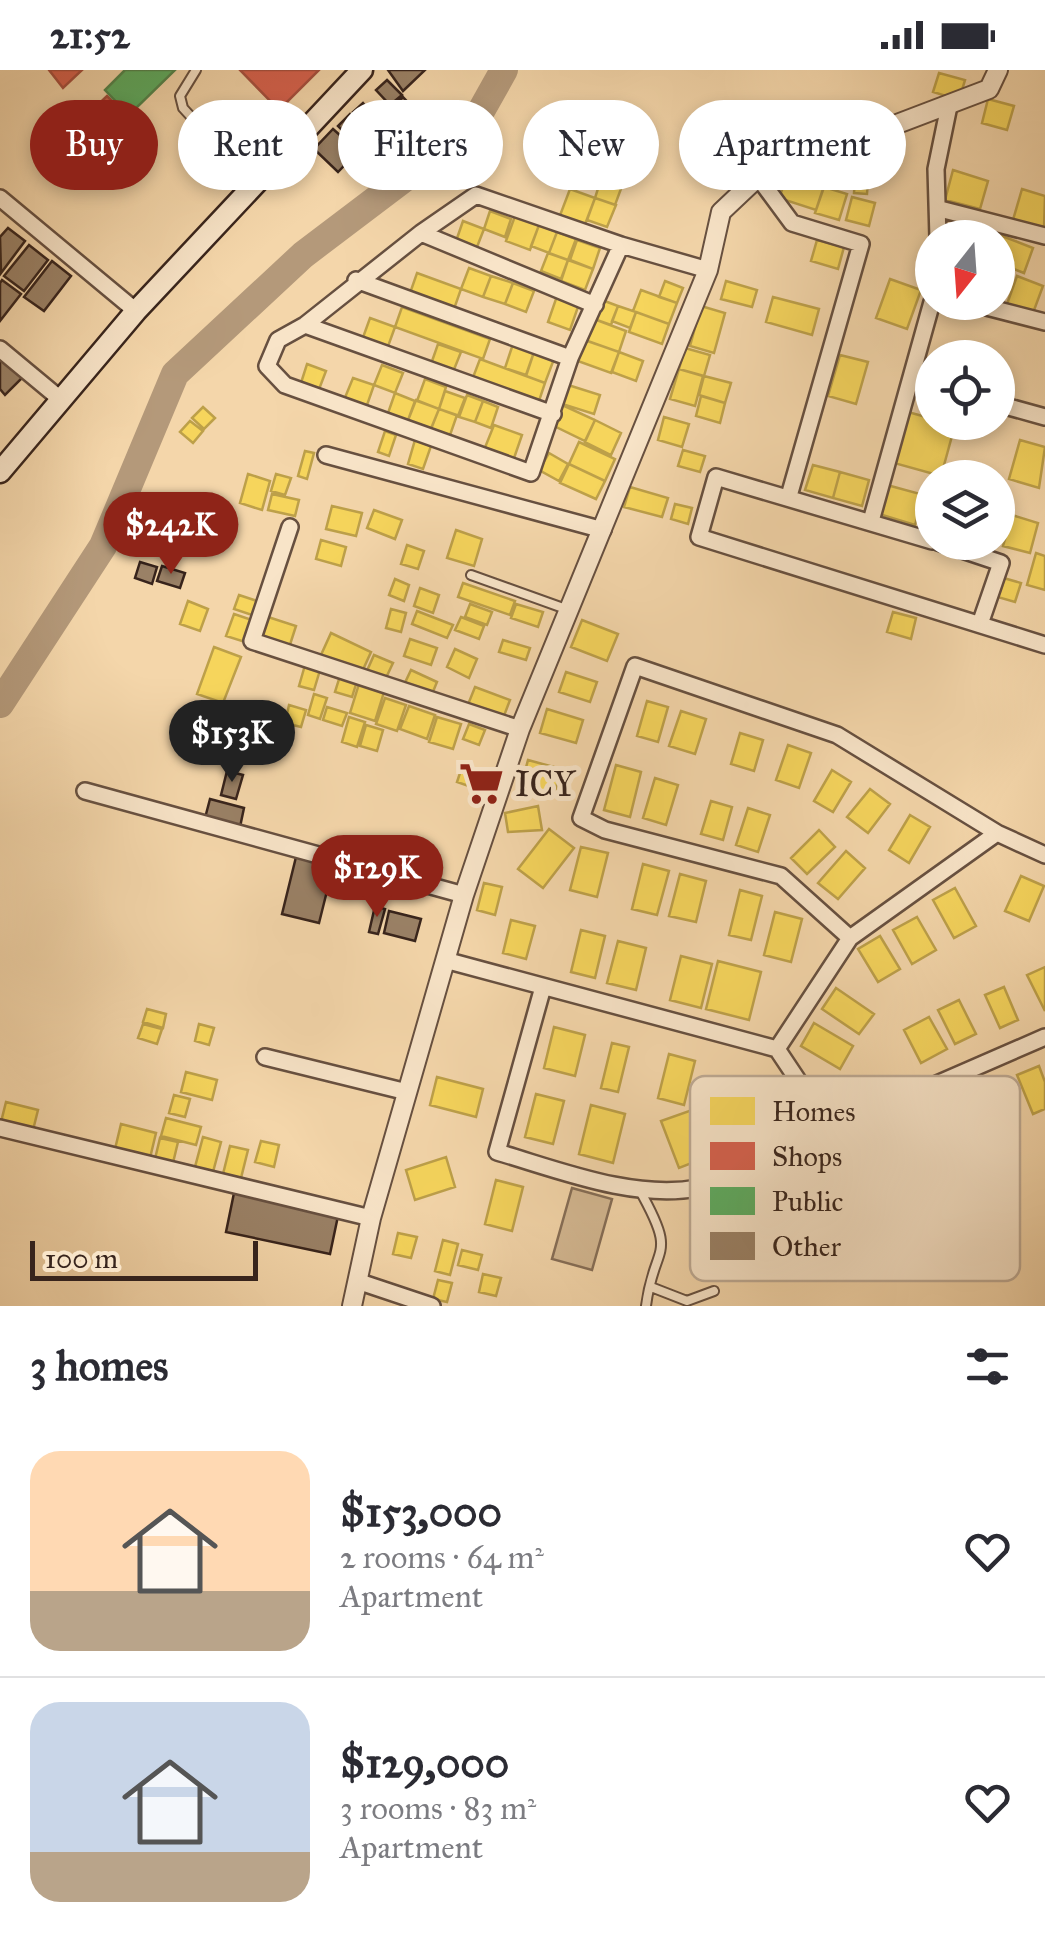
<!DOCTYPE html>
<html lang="en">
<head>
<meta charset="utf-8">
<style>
	:root { --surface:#fff; --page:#f7f7f7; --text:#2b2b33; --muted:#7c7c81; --line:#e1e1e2; --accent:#8f2418 }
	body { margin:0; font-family:"IM FELL Great Primer",serif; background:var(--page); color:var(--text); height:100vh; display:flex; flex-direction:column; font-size:38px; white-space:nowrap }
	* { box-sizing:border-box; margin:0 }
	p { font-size:32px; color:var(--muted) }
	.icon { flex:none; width:55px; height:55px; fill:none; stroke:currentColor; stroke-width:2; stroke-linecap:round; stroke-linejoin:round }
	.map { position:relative; height:1236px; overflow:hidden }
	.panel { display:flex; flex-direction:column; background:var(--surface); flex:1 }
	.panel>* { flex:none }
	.top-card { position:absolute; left:30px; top:30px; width:985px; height:90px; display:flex; gap:20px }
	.needle { width:65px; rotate:197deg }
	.buttons { position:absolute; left:915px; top:150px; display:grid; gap:20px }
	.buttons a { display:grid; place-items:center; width:100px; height:100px; border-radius:50%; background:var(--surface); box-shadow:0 5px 15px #0003; font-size:50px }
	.scale { position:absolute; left:30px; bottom:25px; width:228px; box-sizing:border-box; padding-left:10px; border:5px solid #38241c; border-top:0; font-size:28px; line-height:35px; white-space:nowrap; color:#38241c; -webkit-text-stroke:8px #f8e4c8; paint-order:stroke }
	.price { position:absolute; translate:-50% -85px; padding:0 22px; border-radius:35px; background:var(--accent); color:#fff; font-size:32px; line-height:65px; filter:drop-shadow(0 2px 5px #0008) }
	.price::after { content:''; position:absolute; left:50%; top:60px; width:30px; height:22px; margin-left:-15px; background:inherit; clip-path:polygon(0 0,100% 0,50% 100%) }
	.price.active { background:#222; color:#fff }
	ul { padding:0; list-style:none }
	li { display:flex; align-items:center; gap:30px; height:250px; padding:0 30px }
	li+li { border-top:2px solid var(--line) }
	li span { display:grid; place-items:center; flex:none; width:280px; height:200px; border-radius:30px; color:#555 }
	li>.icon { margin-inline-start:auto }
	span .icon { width:120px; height:120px; fill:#fffc; stroke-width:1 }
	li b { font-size:42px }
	h2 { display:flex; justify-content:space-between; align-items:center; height:120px; padding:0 30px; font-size:42px }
	.tag { padding:0 35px; border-radius:45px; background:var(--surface); box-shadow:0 5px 15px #0003; font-size:35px; line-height:90px }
	.tag.active { background:var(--accent); color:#fff }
	.status { display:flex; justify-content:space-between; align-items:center; height:70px; padding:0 50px; background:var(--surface); direction:ltr }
	.status svg { height:28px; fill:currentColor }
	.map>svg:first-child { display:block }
</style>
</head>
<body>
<div class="status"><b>21:52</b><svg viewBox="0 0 49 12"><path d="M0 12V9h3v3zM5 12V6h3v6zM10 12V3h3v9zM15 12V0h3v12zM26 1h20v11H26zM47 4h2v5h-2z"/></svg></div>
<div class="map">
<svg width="1045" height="1236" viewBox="0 0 1045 1236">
	<rect width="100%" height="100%" fill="#f4d6aa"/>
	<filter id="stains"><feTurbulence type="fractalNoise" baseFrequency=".002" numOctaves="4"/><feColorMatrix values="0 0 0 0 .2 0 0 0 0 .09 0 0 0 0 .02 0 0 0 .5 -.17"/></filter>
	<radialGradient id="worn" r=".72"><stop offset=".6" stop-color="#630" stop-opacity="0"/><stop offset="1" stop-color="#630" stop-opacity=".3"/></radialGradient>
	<path fill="#d4b892" stroke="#866e57" stroke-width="2.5" d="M572,1118L612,1129L592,1200L552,1189Z"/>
	<path fill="#f6d55c" stroke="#bda049" stroke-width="2.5" d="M939,3L965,10L959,30L933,22Z
		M988,29L1014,36L1007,60L982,53Z
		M826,41L833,58L801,73L793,56Z
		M836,61L841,74L801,87L795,76Z
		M798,95L821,99L819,112L796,107Z
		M856,95L869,96L867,124L854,123Z
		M953,100L988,111L980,139L945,130Z
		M787,106L823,119L816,140L779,128Z
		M601,109L622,116L615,135L595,128Z
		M824,117L847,124L839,150L815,143Z
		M570,119L595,128L584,157L559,148Z
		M1022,119L1045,126L1044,159L1013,150Z
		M852,127L875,133L869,156L846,150Z
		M595,128L616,135L607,157L587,150Z
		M490,141L511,149L505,167L484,159Z
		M515,146L539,155L530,180L506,171Z
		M463,151L484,159L475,182L455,174Z
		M539,155L557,162L549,183L531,176Z
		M557,162L576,169L568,190L549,183Z
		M997,164L1033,178L1024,203L998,193Z
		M577,170L600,178L593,199L570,190Z
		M817,170L844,177L838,199L811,191Z
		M548,183L568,190L561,209L541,201Z
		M568,190L593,199L585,220L561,211Z
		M469,198L491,206L483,227L461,219Z
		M417,203L461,219L453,242L409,226Z
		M491,206L513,213L505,234L483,227Z
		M1017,206L1043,216L1033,243L1007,234Z
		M890,209L921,220L907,259L876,248Z
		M665,211L683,218L677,233L659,227Z
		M726,211L757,220L752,237L721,229Z
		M513,213L534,221L526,242L505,234Z
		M641,220L677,233L669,254L633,241Z
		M557,226L579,234L570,260L548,252Z
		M773,227L819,239L812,265L766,252Z
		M602,230L618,236L611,255L594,249Z
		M618,236L636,242L630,258L612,251Z
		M701,236L725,243L714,283L690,276Z
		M402,237L490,269L483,289L395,257Z
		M636,242L669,254L662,274L629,262Z
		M370,248L395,257L386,282L361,273Z
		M594,249L626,261L619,282L587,271Z
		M582,269L619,282L611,303L575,290Z
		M438,274L461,282L453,302L431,294Z
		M513,274L534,282L526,305L505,298Z
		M685,278L710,285L704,306L679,299Z
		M534,282L554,289L545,313L526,306Z
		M619,282L643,291L636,311L612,302Z
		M840,285L868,292L856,334L828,326Z
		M480,289L545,313L538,334L472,310Z
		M307,294L326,301L318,322L300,316Z
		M382,295L403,303L395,323L374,315Z
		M679,299L703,306L695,336L670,329Z
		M704,306L731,313L725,333L699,325Z
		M353,308L374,315L366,338L344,330Z
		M425,309L446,317L439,339L417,331Z
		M565,314L600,325L594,344L559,333Z
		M445,321L465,328L458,346L439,339Z
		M395,323L415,331L407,353L387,346Z
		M467,325L483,331L475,352L459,347Z
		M701,326L725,333L720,353L696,346Z
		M416,330L439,339L430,361L407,353Z
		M483,331L498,337L491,358L475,352Z
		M560,334L595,350L585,371L550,354Z
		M203,337L215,348L204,359L192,348Z
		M439,339L457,345L448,371L429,364Z
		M908,342L955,355L941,406L894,393Z
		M664,347L689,354L682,377L658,370Z
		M595,350L621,363L611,385L585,372Z
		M190,351L203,361L193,373L180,362Z
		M494,355L522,365L513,391L484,380Z
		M385,361L396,365L389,386L378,382Z
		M415,370L431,376L423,399L408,394Z
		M1020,370L1045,377L1039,418L1009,409Z
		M579,372L615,389L605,411L569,394Z
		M683,380L705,386L700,402L678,396Z
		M305,381L314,383L307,409L298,406Z
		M549,383L568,394L559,411L539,400Z
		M569,394L605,411L596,429L560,413Z
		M813,395L840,402L833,428L805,420Z
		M840,402L869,410L862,436L833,428Z
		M248,404L270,411L262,440L240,433Z
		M276,404L291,408L285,425L271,421Z
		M887,415L924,425L915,455L879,444Z
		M630,417L668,428L662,447L624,437Z
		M272,424L299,430L295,446L268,440Z
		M675,434L692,438L688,454L671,449Z
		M332,436L362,443L356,466L326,459Z
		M374,440L402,450L395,469L367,458Z
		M1012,445L1038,453L1030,483L1003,476Z
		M456,460L482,469L474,496L447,488Z
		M321,470L346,477L341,496L316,489Z
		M407,475L424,481L418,499L401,494Z
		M1036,483L1045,486V520L1027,515Z
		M1000,507L1021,513L1015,532L994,526Z
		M395,509L409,515L404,531L389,525Z
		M463,513L515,531L510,545L458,527Z
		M420,518L439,525L433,543L414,536Z
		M239,525L257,531L252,545L234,539Z
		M188,531L208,539L200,561L180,554Z
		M470,534L492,542L487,555L465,547Z
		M516,534L543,542L538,557L511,548Z
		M391,539L406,543L401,562L386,558Z
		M417,541L453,555L447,568L412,554Z
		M893,542L916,548L911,569L887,562Z
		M234,544L252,550L245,572L226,566Z
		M265,546L296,556L288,581L257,571Z
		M461,547L484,556L479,569L455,560Z
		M582,550L618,564L607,591L571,577Z
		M331,563L371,582L361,604L321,585Z
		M410,569L437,578L431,595L404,586Z
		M503,570L530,578L526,590L499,582Z
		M214,577L241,587L223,633L197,624Z
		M455,579L477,589L469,608L447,597Z
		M374,585L393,593L384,612L366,603Z
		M305,595L320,600L314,620L299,616Z
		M411,600L437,612L430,629L403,617Z
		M566,602L597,612L590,632L559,622Z
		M340,606L357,611L352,627L335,622Z
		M359,614L384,622L375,651L350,643Z
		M475,617L510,630L502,651L467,637Z
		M314,624L327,628L320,649L308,645Z
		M385,628L406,635L397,661L376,654Z
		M647,631L668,637L658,672L637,666Z
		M289,635L306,640L301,657L285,653Z
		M409,636L435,645L427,669L400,659Z
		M327,637L347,643L342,656L323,650Z
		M547,639L583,650L576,673L540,663Z
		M681,641L706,649L695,684L669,676Z
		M349,647L365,652L357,677L342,672Z
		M437,647L461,654L453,679L429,672Z
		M469,654L485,660L479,675L463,669Z
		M366,655L383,660L377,681L360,676Z
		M740,663L763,670L754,701L731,694Z
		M788,675L811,683L799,718L776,710Z
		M528,690L561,699L554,725L521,716Z
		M616,695L641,702L630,747L604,740Z
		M461,700L481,706L477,719L457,712Z
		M832,700L851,712L833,742L814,731Z
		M655,708L678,715L666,755L643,748Z
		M870,719L890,734L868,763L847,747Z
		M711,731L732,737L723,770L701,764Z
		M538,736L542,760L508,762L505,743Z
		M748,738L770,745L758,782L736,775Z
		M910,745L930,757L909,793L889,780Z
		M549,759L574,778L543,818L518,799Z
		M819,760L835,777L807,804L791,788Z
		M581,777L608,783L597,827L570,820Z
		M846,781L865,798L838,829L818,813Z
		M643,794L669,801L657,845L632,839Z
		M680,804L706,811L696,852L669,846Z
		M1021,806L1044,816L1029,851L1005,841Z
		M484,813L502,817L495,845L477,840Z
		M955,818L976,856L954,868L933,830Z
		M740,820L762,826L751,870L729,865Z
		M775,842L802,849L791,892L764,885Z
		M917,847L936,880L912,894L893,860Z
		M511,850L535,856L526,889L503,883Z
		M581,860L605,866L595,908L571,902Z
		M880,866L900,899L878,912L858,879Z
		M618,871L646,878L636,920L607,913Z
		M681,886L712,894L701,938L670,930Z
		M718,891L761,902L749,950L706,939Z
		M1045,897V941L1027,905Z
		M1004,917L1018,950L1000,958L985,925Z
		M836,918L874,944L859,964L822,939Z
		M959,930L976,964L955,974L938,940Z
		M147,939L166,944L163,958L143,952Z
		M929,947L947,979L921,993L904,960Z
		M814,953L853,976L840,999L801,976Z
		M143,954L162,959L157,974L138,968Z
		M199,954L214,958L209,975L195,971Z
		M554,957L585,965L575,1006L544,998Z
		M612,973L629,977L618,1022L601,1018Z
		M669,984L695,991L684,1035L658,1028Z
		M1039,996L1045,1012V1039L1033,1044L1017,1005Z
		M186,1002L217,1010L212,1030L181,1022Z
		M437,1007L483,1019L476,1047L430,1035Z
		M536,1024L564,1031L553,1074L525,1067Z
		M174,1025L190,1029L185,1047L169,1043Z
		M6,1032L38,1040L32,1064L0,1056Z
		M591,1035L625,1044L613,1093L579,1084Z
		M692,1040L710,1086L679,1098L661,1051Z
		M166,1048L201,1057L196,1075L161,1066Z
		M121,1054L156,1063L150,1088L115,1079Z
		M203,1067L221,1072L213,1102L195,1097Z
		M160,1068L178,1072L172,1097L154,1093Z
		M261,1071L279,1075L274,1097L255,1092Z
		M230,1076L248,1080L241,1108L223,1104Z
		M446,1087L455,1117L415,1130L406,1100Z
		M496,1110L523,1117L512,1161L485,1154Z
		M398,1163L417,1167L411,1188L393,1184Z
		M443,1170L458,1174L450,1205L435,1201Z
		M462,1180L482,1185L478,1200L458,1195Z
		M483,1204L501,1208L496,1226L479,1222Z
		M438,1210L452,1213L447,1232L433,1229Z"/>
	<path fill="#d6604d" stroke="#a74e3e" stroke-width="2.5" d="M49,0H82L63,18Z
		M240,0H319L279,40Z
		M107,26L130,49L111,67L88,44Z"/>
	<path fill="#5aae61" stroke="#50854c" stroke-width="2.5" d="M125,0H175L129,45L105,20Z"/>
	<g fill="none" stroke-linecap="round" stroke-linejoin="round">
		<path stroke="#b4997a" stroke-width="28" d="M0,634L103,476L175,304L303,185L472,57L504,0"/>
	</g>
	<path fill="#9a8166" stroke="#38241c" stroke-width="2.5" d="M388,0H425L403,21Z
		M387,10L402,25L390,35L376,20Z
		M403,27L418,43L406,54L391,38Z
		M363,33L382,54L373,63L353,42Z
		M350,44L362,56L350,68L338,56Z
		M364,58L377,71L365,83L352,70Z
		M333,59L358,81L338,102L314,79Z
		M8,158L25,171L1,203L0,167Z
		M29,175L48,190L24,221L4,206Z
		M52,191L71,206L44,241L24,227Z
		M2,210L21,224L0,251V213Z
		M0,286L22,308L5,325L0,319Z
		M140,492L157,497L152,514L135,508Z
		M162,496L185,503L180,518L157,511Z
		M227,701L243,705L236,729L221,725Z
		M210,729L244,738L240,757L205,748Z
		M296,787L333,797L319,853L282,844Z
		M375,836L385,839L378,864L369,862Z
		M389,841L421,849L415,871L384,863Z
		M234,1123L338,1146L330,1184L226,1162Z"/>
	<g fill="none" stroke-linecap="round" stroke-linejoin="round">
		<defs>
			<path id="service" d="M196,0L180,26L183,38L251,112
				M471,505L566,539
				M639,1119C679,1190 654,1172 646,1236
				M651,1217L687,1231L714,1221"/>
			<path id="minor" d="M758,107L792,153L861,174L789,426
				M0,128L136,241
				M940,139L1045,166
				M421,163L305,255L278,270L267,296L285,315L531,403L570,288L621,175L708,200
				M938,168L936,99L949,36
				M356,210L570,288
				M967,232L1045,252
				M595,235L421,163L476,125L621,175
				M305,255L553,344
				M0,279L59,328
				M913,311L932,317
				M998,334L1045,347
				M326,385L603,460
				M871,451L932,232
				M290,457L252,571L520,659
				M932,471L716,407L699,467L1045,575
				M938,472L1001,493L980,554
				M85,721L464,825
				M850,868L781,806L605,760L581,748L635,596L837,665L997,763L1045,785
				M445,890L777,979L923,1198
				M543,917L497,1082C559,1100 633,1130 698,1118L1045,967
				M777,979L850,868L997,763
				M265,987L407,1022
				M0,1058L371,1148
				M357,1211L432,1236"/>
			<path id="tertiary" d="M352,1236L371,1148L464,825L520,659L708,200L721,142L758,107L989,19L998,0"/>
			<path id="secondary" d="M0,402L136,241L362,0"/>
		</defs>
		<use href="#service" stroke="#675040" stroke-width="12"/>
		<use href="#minor" stroke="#675040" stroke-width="20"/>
		<use href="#tertiary" stroke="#675040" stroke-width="22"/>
		<use href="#secondary" stroke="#38241c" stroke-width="25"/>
		<use href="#service" stroke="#f8e4c8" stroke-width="8"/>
		<use href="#minor" stroke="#f8e4c8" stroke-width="15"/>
		<use href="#tertiary" stroke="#f8e4c8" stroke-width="18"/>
		<use href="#secondary" stroke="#f8e4c8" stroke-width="20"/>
	</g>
	<defs>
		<symbol id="supermarket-bare" viewBox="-9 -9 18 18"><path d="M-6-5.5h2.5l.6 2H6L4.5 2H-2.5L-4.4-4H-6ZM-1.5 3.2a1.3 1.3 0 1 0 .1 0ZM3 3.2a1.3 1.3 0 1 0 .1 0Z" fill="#8f2418" stroke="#f8e4c8" stroke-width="2.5" paint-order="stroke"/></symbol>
	</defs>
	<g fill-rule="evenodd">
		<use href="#supermarket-bare" x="450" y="682" width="63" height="63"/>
	</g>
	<g text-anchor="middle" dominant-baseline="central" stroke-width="10" stroke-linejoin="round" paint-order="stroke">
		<g font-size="35" fill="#38241c" stroke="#f8e4c8" text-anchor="start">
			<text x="515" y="714">ICY</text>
		</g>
	</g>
	<rect x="690" y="1006" width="330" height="205" rx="15" fill="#f8e4c8" stroke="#beaa94" stroke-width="2.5"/>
	<rect x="710" y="1027" width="45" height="28" fill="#f6d55c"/>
	<rect x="710" y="1072" width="45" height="28" fill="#d6604d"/>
	<rect x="710" y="1117" width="45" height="28" fill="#5aae61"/>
	<rect x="710" y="1162" width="45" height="28" fill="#9a8166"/>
	<g font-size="28" fill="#38241c">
		<text x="772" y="1051">Homes</text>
		<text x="772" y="1096">Shops</text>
		<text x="772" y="1141">Public</text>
		<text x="772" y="1186">Other</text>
	</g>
	<rect width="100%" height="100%" filter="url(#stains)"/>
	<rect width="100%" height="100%" fill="url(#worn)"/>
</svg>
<div class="buttons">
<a><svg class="needle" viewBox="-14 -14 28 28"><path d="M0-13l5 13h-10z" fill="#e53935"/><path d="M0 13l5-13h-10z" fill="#7c7c81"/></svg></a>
<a><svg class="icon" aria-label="locate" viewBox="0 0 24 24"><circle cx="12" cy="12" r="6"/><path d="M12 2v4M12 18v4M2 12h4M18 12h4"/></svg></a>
<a><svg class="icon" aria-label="layers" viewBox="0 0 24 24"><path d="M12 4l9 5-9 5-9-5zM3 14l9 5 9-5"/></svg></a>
</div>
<div class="scale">100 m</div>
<b class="price" style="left:171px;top:507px">$242K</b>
<b class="price active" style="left:232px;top:715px">$153K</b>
<b class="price" style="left:377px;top:850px">$129K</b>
<div class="top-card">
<a class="tag active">Buy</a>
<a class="tag">Rent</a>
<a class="tag">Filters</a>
<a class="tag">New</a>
<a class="tag">Apartment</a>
</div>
</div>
<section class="panel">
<h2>3 homes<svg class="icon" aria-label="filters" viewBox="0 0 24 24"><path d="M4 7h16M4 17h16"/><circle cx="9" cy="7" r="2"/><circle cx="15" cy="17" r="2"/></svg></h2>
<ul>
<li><span style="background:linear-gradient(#ffd9b3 70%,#b9a48a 0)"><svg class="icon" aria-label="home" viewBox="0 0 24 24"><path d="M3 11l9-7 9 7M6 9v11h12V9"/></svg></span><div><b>$153,000</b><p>2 rooms · 64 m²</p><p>Apartment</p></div><svg class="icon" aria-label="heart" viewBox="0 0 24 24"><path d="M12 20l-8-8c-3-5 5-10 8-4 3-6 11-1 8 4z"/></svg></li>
<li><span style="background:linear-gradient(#c9d6e8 75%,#b9a48a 0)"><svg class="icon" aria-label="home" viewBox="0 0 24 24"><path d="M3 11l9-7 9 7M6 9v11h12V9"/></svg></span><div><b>$129,000</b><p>3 rooms · 83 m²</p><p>Apartment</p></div><svg class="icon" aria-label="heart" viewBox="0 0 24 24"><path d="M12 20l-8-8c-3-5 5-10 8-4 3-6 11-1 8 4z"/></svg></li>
</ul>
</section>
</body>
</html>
